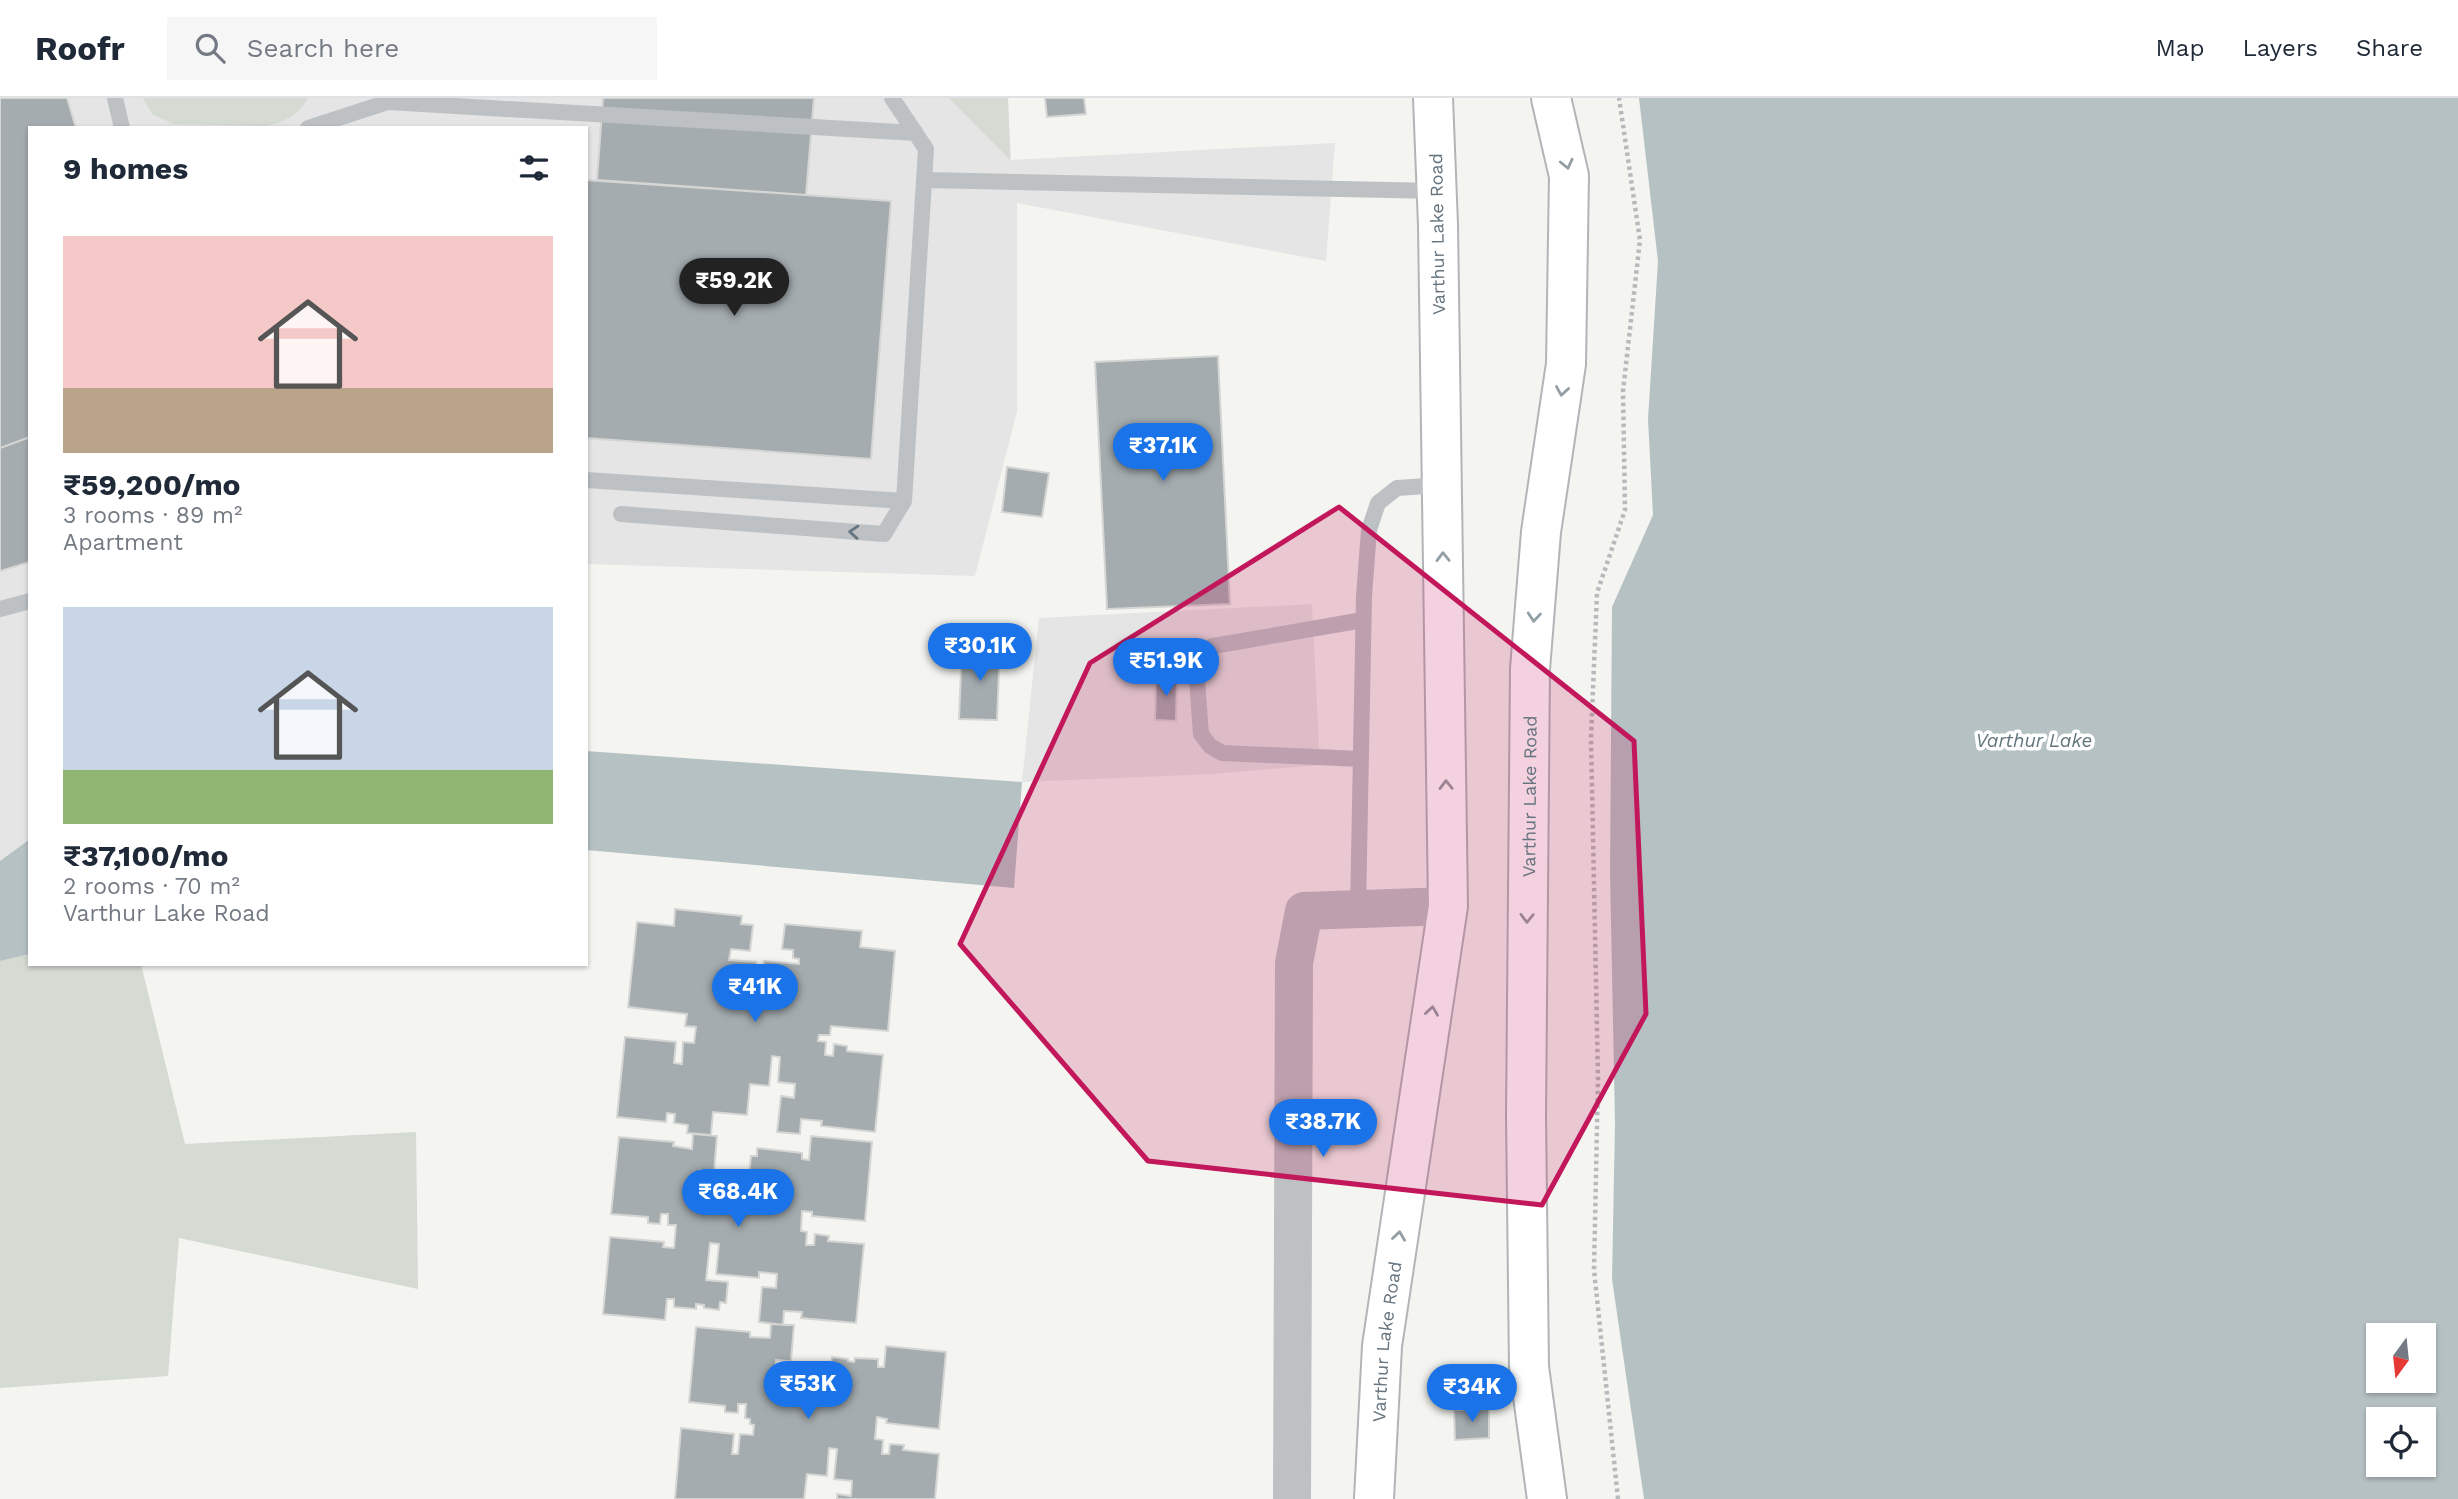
<!DOCTYPE html>
<html lang="en">
<head>
<meta charset="utf-8">
<style>
	:root { --surface:#fff; --page:#f6f6f7; --text:#1f2937; --muted:#747a83; --line:#e0e1e3; --accent:#1a73e8 }
	body { margin:0; font-family:"Work Sans",sans-serif; background:var(--page); color:var(--text); height:100vh; display:flex; flex-direction:column; font-size:26px; white-space:nowrap }
	* { box-sizing:border-box; margin:0 }
	p { font-size:23px; color:var(--muted) }
	.icon { flex:none; width:38px; height:38px; fill:none; stroke:currentColor; stroke-width:2; stroke-linecap:round; stroke-linejoin:round }
	.map { position:relative; flex:1; overflow:hidden }
	.drawer { position:absolute; left:28px; top:28px; width:560px; height:840px; display:flex; flex-direction:column; background:var(--surface); border-radius:0px; box-shadow:0 2px 5px #0004 }
	.drawer>* { flex:none }
	.needle { width:46px; rotate:195deg }
	.controls { position:absolute; left:2366px; top:1225px; display:grid; gap:14px }
	.controls a { display:grid; place-items:center; width:70px; height:70px; border-radius:0px; background:var(--surface); box-shadow:0 2px 5px #0004; font-size:35px }
	.price { position:absolute; translate:-50% -60px; padding:0 16px; border-radius:24px; background:var(--accent); color:#fff; font-size:23px; line-height:46px; filter:drop-shadow(0 2px 4px #0008) }
	.price::after { content:''; position:absolute; left:50%; top:42px; width:21px; height:16px; margin-left:-10px; background:inherit; clip-path:polygon(0 0,100% 0,50% 100%) }
	.price.selected { background:#222; color:#fff }
	ul { padding:0; list-style:none }
	li { display:grid; align-content:center; gap:14px; height:371px; padding:0 35px }
	li span { display:grid; place-items:center; height:217px; border-radius:0px; color:#555 }
	li>.icon { margin-inline-start:auto }
	span .icon { width:126px; height:126px; fill:#fffc; stroke-width:1 }
	li b { font-size:30px }
	h2 { display:flex; justify-content:space-between; align-items:center; height:84px; padding:0 35px; font-size:30px }
	header { display:flex; align-items:center; gap:42px; box-sizing:border-box; height:98px; padding:0 35px; background:var(--surface); border-bottom:2px solid var(--line) }
	header strong { font-size:33px }
	nav { display:flex; gap:38px; margin-inline-start:auto; font-size:24px }
	.search { width:490px; height:63px; background:var(--page); display:flex; align-items:center; gap:18px; box-sizing:border-box; padding:0 24px; border-radius:0px; color:var(--muted); font-size:26px }
	.map>svg:first-child { display:block }
</style>
</head>
<body>
<header>
<strong>Roofr</strong>
<div class="search"><svg class="icon" aria-label="search" viewBox="0 0 24 24"><circle cx="10" cy="10" r="6"/><path d="M15 15l6 6"/></svg>Search here</div>
<nav><a>Map</a><a>Layers</a><a>Share</a></nav>
</header>
<div class="map">
<svg width="2458" height="1401" viewBox="0 0 2458 1401">
	<rect width="100%" height="100%" fill="#f4f4f0"/>
	<path fill="#e4e5e4" d="M0,0H1008L1011,62L1335,45L1326,163L1017,105V313L975,478L586,466V30H30V741L0,763Z
		M1312,506L1320,667L1213,676L1022,684L1039,520Z"/>
	<path fill="#d5dad2" d="M143,0H308C298,17 285,24 267,28L173,26L152,16Z
		M949,0H1008L1010,62Z
		M30,856V866H141L185,1046L416,1034L418,1191L179,1140L168,1278L0,1290V863Z"/>
	<path fill="#b6c1c4" fill-rule="evenodd" d="M1639,0H2458V1401H1644L1612,1181L1615,1025L1610,774L1612,509L1653,417L1648,321L1658,163ZM2378,1237H2424V1283H2378ZM2378,1321H2424V1367H2378Z
		M586,653L1022,684L1014,790L586,752Z
		M30,741V856L0,863V763Z"/>
	<path fill="#a4acb0" stroke="#d5d5d3" stroke-width="2" d="M0,0H67L76,30H30V339L0,350Z
		M603,0H814L806,97L597,82Z
		M1045,0H1084L1086,16L1047,19Z
		M586,82L891,103L871,361L586,340Z
		M1218,258L1230,506L1107,511L1095,264Z
		M30,339V464L0,473V350Z
		M1007,369L1049,375L1042,419L1002,414Z
		M962,547L1000,548L997,622L959,621Z
		M1156,578H1177L1176,623L1155,622Z
		M675,811L742,818L741,826L753,827L750,853L731,851L729,862L756,864L753,894L761,895L764,863L799,866V861L793,860V852L782,851L785,826L862,833L860,849L895,853L888,933L831,928L830,937H819L818,943L826,944L825,957L833,958L834,946L847,948V953L883,957L875,1034L821,1028L822,1023L801,1021L800,1036L777,1034L781,998L794,1000L795,986L778,984L780,959L772,958L769,988L750,986L747,1017L713,1014L711,1037L687,1035L688,1027L674,1025L675,1016L667,1015L666,1024L617,1019L625,939L676,944L674,965L682,966L683,944L694,945L696,929L685,928L687,916L628,909L637,824L674,828Z
		M693,1036L717,1038L714,1074L700,1072L698,1091L715,1093L716,1083L767,1088L768,1079L749,1077L751,1058H757V1050L802,1055V1061L809,1062L811,1038L872,1044L865,1123L812,1118V1114L802,1113L801,1133L807,1134L806,1147H814L815,1136L829,1138L828,1143L864,1146L856,1225L801,1220L802,1214L784,1213L783,1227L759,1224L762,1189L776,1190L777,1176L759,1174V1180L716,1176L719,1146L710,1145L706,1182L728,1184L726,1205L720,1204L719,1212L704,1210V1207L696,1206V1211L674,1209V1201H667L665,1222L603,1216L610,1139L664,1144L663,1149L674,1150L676,1127H668V1116H661L660,1126L648,1125V1119L611,1116L619,1039L674,1044L673,1048L692,1051Z
		M771,1226L794,1227L791,1263L776,1262L774,1281L824,1286L826,1266H831L832,1259L848,1261V1263L854,1264L855,1260L878,1261V1269H884L886,1248L946,1254L939,1331L886,1325L887,1321L877,1319L875,1341L883,1342L882,1356H889L890,1346L904,1347L903,1352L939,1356L935,1401H837V1396L851,1398L852,1383L834,1381L837,1351L829,1350L827,1378L807,1376L804,1401H675L681,1330L734,1336L732,1356H738L740,1336L753,1337L754,1327L750,1326V1321L745,1320L746,1306H738V1315L725,1314V1308L689,1304L696,1229L750,1234V1239L770,1240Z
		M1489,1311V1340L1455,1342L1454,1312Z"/>
	<g fill="none" stroke-linecap="round" stroke-linejoin="round">
		<defs>
			<g id="primary">
				<path id="s1" d="M1374,1401L1382,1248L1448,808L1438,127L1433,0"/>
				<path id="s2" d="M1547,1401L1529,1269L1526,1018L1530,571L1541,434L1566,266L1569,78L1551,0"/>
			</g>
		</defs>
		<use href="#primary" stroke="#b1b5b8" stroke-width="42"/>
		<path stroke="#b7babc" stroke-width="4.5" stroke-dasharray="3.5 3.5" stroke-linecap="butt" d="M1618,1401L1594,1172L1598,981L1591,640L1597,495L1625,412L1623,293L1640,142L1619,0"/>
		<path stroke="#bdc1c4" stroke-width="16" d="M115,0L122,30
			M308,30L388,4L916,35
			M924,82L1436,93
			M586,382L904,403L926,51L892,0
			M621,416L884,436L904,403
			M0,511L30,503
			M1361,661L1222,655L1210,648L1201,636L1196,569L1201,557L1213,548L1363,522
			M1358,811L1364,498L1369,432L1378,405L1397,390L1442,387"/>
		<path stroke="#bdc1c4" stroke-width="38" d="M1292,1401L1294,865L1304,813L1448,808"/>
		<use href="#primary" stroke="#fff" stroke-width="38"/>
	</g>
	<defs><path id="oneway-chevron" d="M-2-3.5L2.5 0L-2 3.5" fill="none" stroke-width="1.6" stroke-linecap="round" stroke-linejoin="round" transform="scale(1.75)"/></defs>
	<g stroke="#939ea5">
		<use href="#oneway-chevron" transform="translate(1567 66) rotate(77)"/>
		<use href="#oneway-chevron" transform="translate(1562 293) rotate(99)"/>
		<use href="#oneway-chevron" transform="translate(1443 459) rotate(-91)"/>
		<use href="#oneway-chevron" transform="translate(1534 519) rotate(95)"/>
		<use href="#oneway-chevron" transform="translate(1446 687) rotate(-91)"/>
		<use href="#oneway-chevron" transform="translate(1527 820) rotate(91)"/>
		<use href="#oneway-chevron" transform="translate(1432 913) rotate(-82)"/>
		<use href="#oneway-chevron" transform="translate(1399 1138) rotate(-82)"/>
	</g>
	<use stroke="#65747f" href="#oneway-chevron" transform="translate(854 434) rotate(-176)"/>
	<path fill="#c2185b" fill-opacity="0.2" stroke="#c2185b" stroke-width="5" stroke-linejoin="round" d="M1339,409L1634,643L1646,916L1542,1107L1148,1063L960,846L1090,565Z"/>
	<g text-anchor="middle" dominant-baseline="central" stroke-width="7" stroke-linejoin="round" paint-order="stroke">
		<g font-size="18" fill="#65747f" stroke="#fff">
			<text transform="translate(1437 136) rotate(-91)">Varthur Lake Road</text>
			<text stroke="none"><textPath href="#s2" startOffset="704">Varthur Lake Road</textPath></text>
			<text stroke="none"><textPath href="#s1" startOffset="158">Varthur Lake Road</textPath></text>
		</g>
		<g font-size="19" font-style="italic" fill="#61767c" stroke="#fff">
			<text x="2034" y="642">Varthur Lake</text>
		</g>
	</g>
</svg>
<div class="controls">
<a><svg class="needle" viewBox="-14 -14 28 28"><path d="M0-13l5 13h-10z" fill="#e53935"/><path d="M0 13l5-13h-10z" fill="#747a83"/></svg></a>
<a><svg class="icon" aria-label="locate" viewBox="0 0 24 24"><circle cx="12" cy="12" r="6"/><path d="M12 2v4M12 18v4M2 12h4M18 12h4"/></svg></a>
</div>
<b class="price selected" style="left:734px;top:220px">₹59.2K</b>
<b class="price" style="left:1163px;top:385px">₹37.1K</b>
<b class="price" style="left:980px;top:585px">₹30.1K</b>
<b class="price" style="left:1166px;top:600px">₹51.9K</b>
<b class="price" style="left:755px;top:926px">₹41K</b>
<b class="price" style="left:1323px;top:1061px">₹38.7K</b>
<b class="price" style="left:738px;top:1131px">₹68.4K</b>
<b class="price" style="left:808px;top:1323px">₹53K</b>
<b class="price" style="left:1472px;top:1326px">₹34K</b>
<section class="drawer">
<h2>9 homes<svg class="icon" aria-label="filters" viewBox="0 0 24 24"><path d="M4 7h16M4 17h16"/><circle cx="9" cy="7" r="2"/><circle cx="15" cy="17" r="2"/></svg></h2>
<ul>
<li><span style="background:linear-gradient(#f6c9c9 70%,#b9a48a 0)"><svg class="icon" aria-label="home" viewBox="0 0 24 24"><path d="M3 11l9-7 9 7M6 9v11h12V9"/></svg></span><div><b>₹59,200/mo</b><p>3 rooms · 89 m²</p><p>Apartment</p></div></li>
<li><span style="background:linear-gradient(#c9d6e8 75%,#8fb573 0)"><svg class="icon" aria-label="home" viewBox="0 0 24 24"><path d="M3 11l9-7 9 7M6 9v11h12V9"/></svg></span><div><b>₹37,100/mo</b><p>2 rooms · 70 m²</p><p>Varthur Lake Road</p></div></li>
</ul>
</section>
</div>
</body>
</html>
